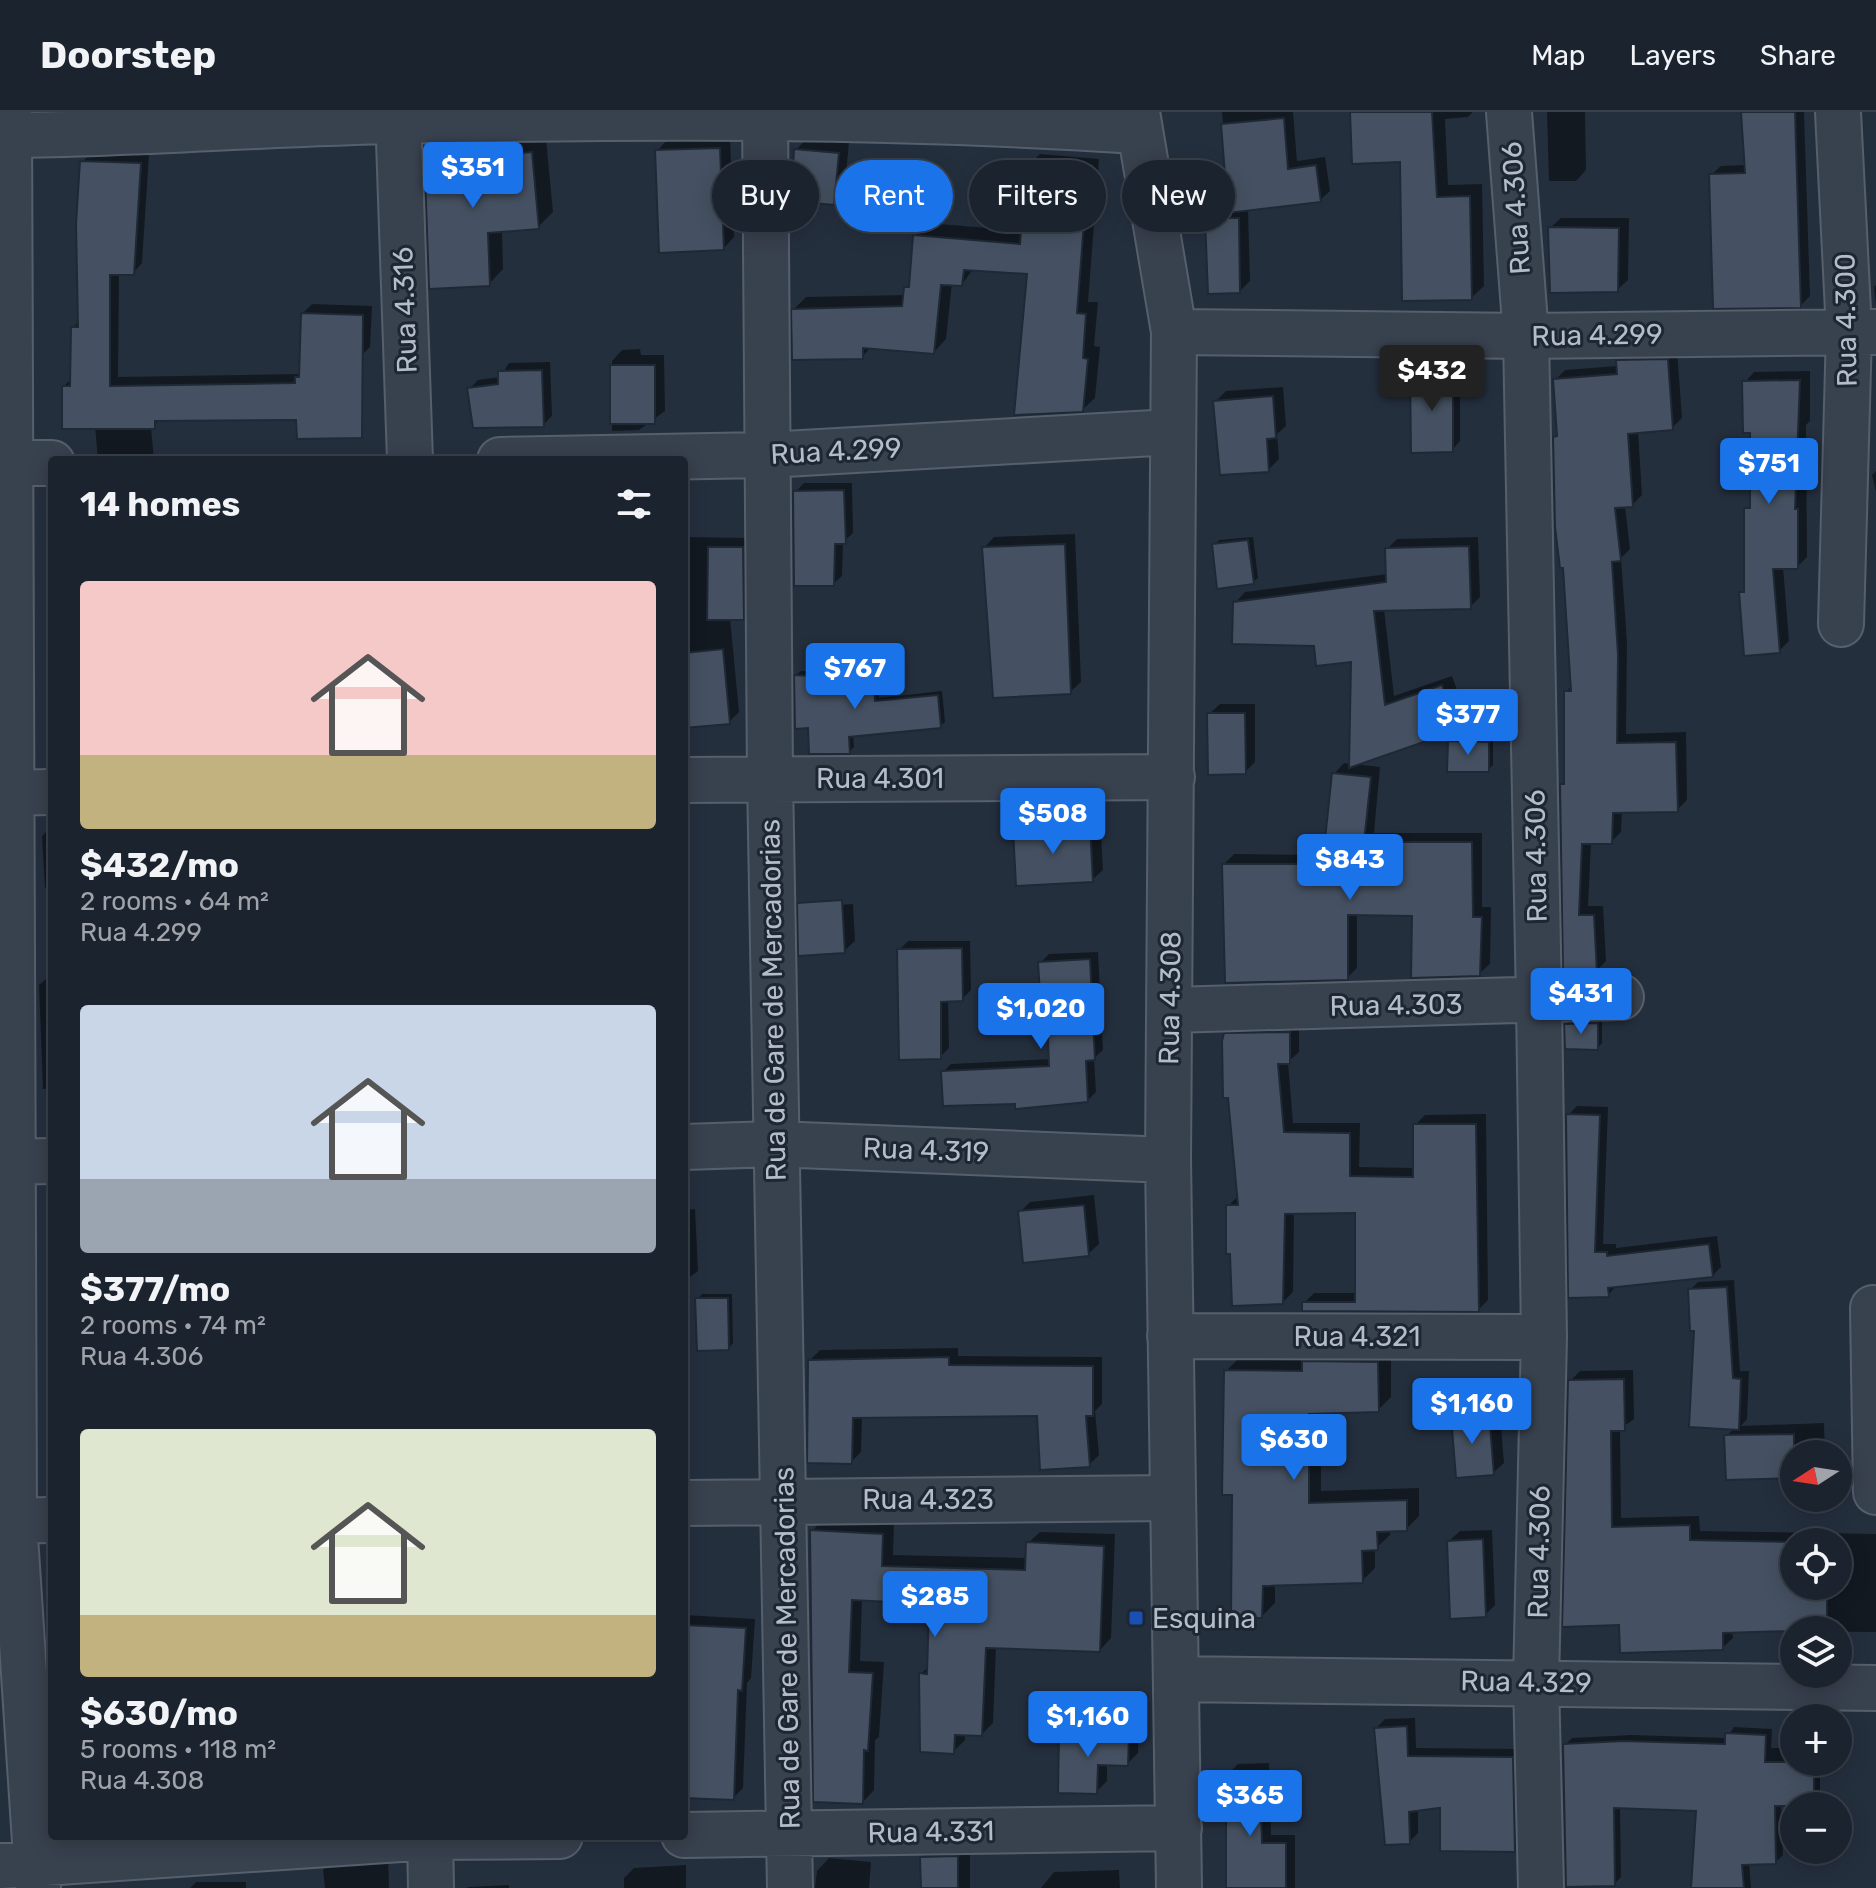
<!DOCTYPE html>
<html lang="en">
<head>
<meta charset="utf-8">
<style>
	:root { --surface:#1b232e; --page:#242b36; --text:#f1f3f6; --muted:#a0a4aa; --line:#39404a; --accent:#1a73e8 }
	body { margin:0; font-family:Rubik,sans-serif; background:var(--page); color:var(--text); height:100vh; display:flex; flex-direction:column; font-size:30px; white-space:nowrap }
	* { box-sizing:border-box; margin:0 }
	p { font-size:26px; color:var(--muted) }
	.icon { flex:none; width:44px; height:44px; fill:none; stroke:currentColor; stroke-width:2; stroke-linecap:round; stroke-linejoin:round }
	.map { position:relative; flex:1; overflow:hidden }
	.panel { position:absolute; left:48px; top:344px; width:640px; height:1384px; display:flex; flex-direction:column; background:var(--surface); border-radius:8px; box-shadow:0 4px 20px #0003,0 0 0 2px var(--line) }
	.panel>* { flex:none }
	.guide { position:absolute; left:712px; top:48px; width:760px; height:72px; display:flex; gap:16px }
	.needle { width:52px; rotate:258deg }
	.controls { position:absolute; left:1780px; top:1328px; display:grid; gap:16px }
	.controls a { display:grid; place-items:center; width:72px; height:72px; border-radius:50%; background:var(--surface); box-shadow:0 4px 20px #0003,0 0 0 2px var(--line); font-size:40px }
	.price { position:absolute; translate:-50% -68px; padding:0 18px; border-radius:8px; background:var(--accent); color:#fff; font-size:26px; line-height:52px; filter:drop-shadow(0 2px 4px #0008) }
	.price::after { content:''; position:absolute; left:50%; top:48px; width:24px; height:18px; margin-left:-12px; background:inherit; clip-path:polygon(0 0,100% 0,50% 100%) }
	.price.selected { background:#222; color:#fff }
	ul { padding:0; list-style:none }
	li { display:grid; align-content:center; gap:16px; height:424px; padding:0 32px }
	li span { display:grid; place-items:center; height:248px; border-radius:8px; color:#555 }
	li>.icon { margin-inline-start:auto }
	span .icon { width:144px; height:144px; fill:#fffc; stroke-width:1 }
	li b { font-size:34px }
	h2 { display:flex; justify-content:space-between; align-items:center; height:96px; padding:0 32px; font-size:34px }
	.chip { padding:0 28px; border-radius:36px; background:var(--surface); box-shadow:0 4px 20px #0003,0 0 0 2px var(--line); font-size:28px; line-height:72px }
	.chip.selected { background:var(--accent); color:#fff }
	header { display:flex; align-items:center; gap:48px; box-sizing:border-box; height:112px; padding:0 40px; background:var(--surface); border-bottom:2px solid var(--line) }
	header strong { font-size:38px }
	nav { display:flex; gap:44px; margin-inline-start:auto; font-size:28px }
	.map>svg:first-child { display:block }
</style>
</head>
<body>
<header>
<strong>Doorstep</strong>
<nav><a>Map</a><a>Layers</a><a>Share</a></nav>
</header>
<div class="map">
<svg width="1876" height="1776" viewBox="0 0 1876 1776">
	<rect width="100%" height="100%" fill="#242f3e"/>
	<path fill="#0007" fill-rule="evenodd" d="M1222,0H1293L1297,49L1325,45L1330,79L1320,88L1248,96L1250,169L1240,179L1207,107L1218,97L1230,96Z
		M1352,0H1473L1468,5L1445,7L1448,73L1482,72L1484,174L1471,186L1402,48Z
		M1547,0H1585L1586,58L1576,69H1549Z
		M1743,0H1804L1810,184L1800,194L1711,63L1721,54L1746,53Z
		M498,25V31L546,27L553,100L538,115L502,118L503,157L489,172L426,42L441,27Z
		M730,26L734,125L724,136L657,39L667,28Z
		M806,27L849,31L844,81L834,91L796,38Z
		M92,40L149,42L142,151L133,161H119L118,265L301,262L303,201L312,192L372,194L370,235L298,306L162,307L151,315L154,348H98L95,315L64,274L72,266L73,216L79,209L82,50Z
		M1040,42L1099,47L1088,190H1098L1094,234L1100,235L1095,286L1082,298L1029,161L974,156L962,172L952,171L946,227L934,240L872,234L862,245L793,198L806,185L905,183L912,170L915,124L927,111L1023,119L1027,55Z
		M1561,106H1629L1628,168L1617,178L1550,116Z
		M1876,173V194L1874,175Z
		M640,237L641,243H664L665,299L639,318L612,319V249L622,238Z
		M1677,238L1682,306L1672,316L1638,319L1642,383L1632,393L1625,394L1630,437L1621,446L1627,531L1626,622L1686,620L1687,688L1677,698L1622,699L1621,720L1611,730H1591L1588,794H1603L1606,849L1596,859L1565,860L1562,672L1566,668V580L1573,573L1555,326L1559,321L1555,268L1565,258L1618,254V249L1628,239Z
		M550,250L552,304L543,313L469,277L478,268L500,265L509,251Z
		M1420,253H1460V329L1452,338L1412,262Z
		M1810,259V309L1806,313L1807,445L1797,455H1783L1789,529L1779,539L1741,481L1746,476V397L1752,392V319L1745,270L1754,260Z
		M1283,275L1286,314L1277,322L1279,347L1268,358L1215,290L1226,279Z
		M1876,359V380L1872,363Z
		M804,371H852L853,421L843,430L842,464L833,472L795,380Z
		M1075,422L1081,570L1070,580L984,436L994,425Z
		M684,425L753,426L754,495L743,506H730L739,600L729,610L684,614Z
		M1253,425L1258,466L1253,470L1214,433L1219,428Z
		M1478,425L1480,485L1470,495L1384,497L1394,584L1452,564L1467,606L1457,616L1354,652L1380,655L1374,721H1482V795H1491L1490,852L1479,862L1414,802L1357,801V856L1347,866L1224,752L1234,742L1319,743L1327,730L1334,662L1344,651L1351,652L1353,548L1235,491L1245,480L1388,462L1387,437L1397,427Z
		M877,555L879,586L942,579L945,610L940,614L853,623L854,635L849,640L810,614L796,563L801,559L834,561L838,557Z
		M1220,592H1255V650L1245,660L1209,602Z
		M1454,625L1493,626V653L1488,658L1450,630Z
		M684,696L685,742L684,743Z
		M1100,704L1103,758L1092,768L1015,718L1026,707Z
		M52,714V775L45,776L42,724Z
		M853,792L855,829L844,839L810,795Z
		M908,829H970L971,878L962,887H948L949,936L940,945L899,838Z
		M1098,840L1103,938L1094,946L1096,980L1087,989H1017L943,960L951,952L1051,947L1048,879L1040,851L1049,842Z
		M52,862V976L43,977L39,873Z
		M1602,907V931L1598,936L1566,912L1571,908Z
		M684,908H690V967L684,973Z
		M1299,910V940L1288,950L1293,1011H1360L1359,1055L1415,1056V1013L1425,1003L1486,1002L1488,1188L1478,1198L1304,1191L1314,1181H1357L1356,1099L1294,1100L1293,1180L1283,1190L1228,1094L1239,1083L1226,922L1236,912Z
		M1577,994L1608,995L1603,1132H1616V1136L1717,1124L1721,1155L1712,1164L1617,1173L1608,1183L1570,1184L1568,1003Z
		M1094,1083L1099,1132L1088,1142L1020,1100L1030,1090Z
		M695,1097L698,1159L684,1169V1098Z
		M1734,1168L1740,1259H1749L1747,1307L1741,1314L1824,1311L1825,1342H1794V1364L1726,1324L1735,1316L1690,1178L1698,1170Z
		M702,1182H732L733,1231L729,1236L697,1187Z
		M958,1236V1244L1102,1245V1292L1095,1299L1099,1343L1089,1353L1039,1302L862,1304L861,1340L851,1350L810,1248L820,1238Z
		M1317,1237H1391V1285L1378,1298L1321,1300V1379L1419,1376V1404L1406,1417L1390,1418V1423L1375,1437V1456L1362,1469L1275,1472V1491L1262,1504L1234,1381L1226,1259L1239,1246H1308Z
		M1633,1258L1634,1307L1620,1317L1621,1406L1699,1404L1700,1419L1876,1422V1520L1732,1519L1733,1526L1722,1536L1621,1511L1570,1269L1580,1259ZM1794,1430H1838V1474H1794Z
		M1499,1291L1504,1351L1493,1361L1453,1304L1464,1294Z
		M52,1317V1364H48L47,1322Z
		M823,1407L894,1411L893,1443L1027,1446L1028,1431L1040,1420L1115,1422L1111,1526L1100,1538L996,1534L993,1611L982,1622H965V1628L953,1640L921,1562L929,1554L931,1490L862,1486L860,1549L884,1550L879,1625L875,1628L874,1678L863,1690L812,1419Z
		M1492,1418L1495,1493L1485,1503L1449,1429L1460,1419Z
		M684,1503L755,1507L751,1566L747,1571L743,1676L733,1686L684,1684Z
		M1415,1606L1416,1636L1521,1637L1523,1729L1514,1738L1442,1694L1418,1697V1721L1409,1730L1376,1616L1385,1607Z
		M1071,1610L1139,1611L1138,1641L1127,1652L1107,1651V1669L1096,1680L1061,1621Z
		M1734,1615L1772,1617L1771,1636H1794V1650H1820V1686L1813,1693H1781L1783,1743L1776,1750H1749L1751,1776H1705L1698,1697L1620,1694L1621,1765L1614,1772L1565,1633L1572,1626L1631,1623L1727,1626Z
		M1269,1651L1271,1723H1295V1776H1228V1662L1238,1652Z
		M970,1732V1776H923L922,1745L935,1733Z
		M388,1741L389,1776H325L323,1758L337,1744Z
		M829,1746L871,1750L869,1776H815L817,1759Z
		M686,1753V1776H624V1766L634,1756Z
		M1119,1758L1120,1776H1041L1054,1760Z
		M196,1770H246V1776H99H190Z
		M509,1773V1776H467L468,1775Z"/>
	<path fill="#455162" stroke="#1f2835" stroke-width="2" d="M1350,0H1432L1437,85L1470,84L1472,188L1402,189L1400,50L1352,52Z
		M1741,0H1795L1801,196L1713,197L1709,62L1745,61Z
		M1284,6L1288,57L1316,53L1321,90L1228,101L1221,12Z
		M479,33L484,44L532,40L539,117L488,121L490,174L429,177L424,34Z
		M720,36L724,138L659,141L655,38Z
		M794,37L839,41L834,93L791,89Z
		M80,49L141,51L134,163H110V274L295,271V265H299L301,201L363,203L362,326L297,327L296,308L155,309V317H62V274H70L71,215H78L76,112Z
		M1026,54L1088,59L1077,201L1086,202L1083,246L1088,247L1083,300L1014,303L1027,162L964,158L962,174L941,173L934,242L863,236V247L792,248L791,197L902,194L904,175H909L913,123L1020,132Z
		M1205,106H1239L1240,181L1208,182Z
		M1548,115L1619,116L1618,180L1550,181Z
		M1668,247L1673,318L1628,322L1633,395L1615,396L1621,449L1612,450L1618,543L1617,631L1676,630L1678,700L1613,701L1612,732H1582L1579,803H1594L1597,861L1563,862L1560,672H1564V579H1571L1563,456H1560L1555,415L1553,325L1557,324L1553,267L1617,262L1616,248Z
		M610,253H655V312H610Z
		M542,258L544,315L473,316L467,276L498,272V259Z
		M1410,261H1453V340L1411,341Z
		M1800,268L1795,397H1798V457H1773L1780,541L1744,544L1739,480H1744V396H1750V321H1743L1742,269Z
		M1273,284L1276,326L1267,327L1269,360L1220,363L1213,289Z
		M844,378L846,432H835L834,474H794L793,379Z
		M1248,428L1254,472L1217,477L1212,432Z
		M1065,432L1071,582L993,586L982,435Z
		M1469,434L1471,497L1374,499L1385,593L1442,573L1458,618L1349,656L1351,550L1316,554L1314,534L1232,532L1233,490L1386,470L1385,436Z
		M708,435H743L744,508H707Z
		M723,537L730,612L684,616V541Z
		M873,559L875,589L938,583L941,616L849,625L850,642H809L808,616L795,617L794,563L832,565L831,561Z
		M1207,601H1245L1246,662L1208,663Z
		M1448,629L1489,630V660H1447Z
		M1332,661L1371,665L1364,730H1472L1473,805H1482L1480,864L1411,866L1412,804L1348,803V868L1225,871L1222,752H1317V737H1324Z
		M1090,713L1093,770L1016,774L1013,717Z
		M842,788L845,841L798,844L797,791Z
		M962,836L963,889L941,890V947L899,948L897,837Z
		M1090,847L1095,948L1086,949L1088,990L1015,997V992L943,994L941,959L1049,954L1046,881L1040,882L1038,850Z
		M1598,911V938L1565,937L1564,912Z
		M1290,920V952H1278L1284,1020L1350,1021V1064L1413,1065V1012H1476L1479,1200L1302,1199V1190H1355V1101L1285,1102L1283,1192L1232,1194L1230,1142H1226V1093H1238L1228,986H1223L1222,929L1224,921Z
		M1566,1002L1600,1003L1595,1140H1607V1144L1709,1132L1713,1165L1608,1176L1609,1185L1568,1186Z
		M1084,1093L1089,1144L1023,1151L1018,1099Z
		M1727,1175L1733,1266L1741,1267L1739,1318L1689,1315L1694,1219H1690L1688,1177Z
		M695,1186H728L729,1238L697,1239Z
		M949,1245V1253L1093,1254V1304H1086L1090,1355L1040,1358L1037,1304L853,1306L852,1352L807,1351L808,1248Z
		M1302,1249L1378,1250L1379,1300L1309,1302V1391L1407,1388V1419L1377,1420L1378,1438L1362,1439L1363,1471L1263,1474L1262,1506H1231L1232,1383H1222L1224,1258L1302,1259Z
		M1624,1267L1625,1319H1611L1612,1415L1690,1413V1428L1796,1430L1794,1474H1827V1518L1723,1521V1538L1620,1541L1619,1513L1562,1515L1568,1268Z
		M1489,1301L1494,1363L1456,1366L1451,1304Z
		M1794,1322V1366L1726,1368L1724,1323Z
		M810,1418L883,1422L882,1454L1025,1458L1026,1430L1104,1434L1100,1540L986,1536L982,1624L955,1623L954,1642L920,1640L919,1561L927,1562L929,1492L852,1488L849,1560L873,1561L868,1639L864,1638L863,1692L813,1690Z
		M1483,1427L1486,1505L1450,1507L1447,1429Z
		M684,1513L746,1516L742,1579L738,1578L734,1688L684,1686Z
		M1407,1614L1408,1644L1513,1645L1515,1740L1440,1739V1696L1409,1700L1410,1732L1385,1733L1374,1616Z
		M1059,1620L1129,1621L1128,1654L1098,1653L1097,1682L1058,1681Z
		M1725,1621L1766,1623L1765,1650H1814V1694H1775L1776,1752L1742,1753L1744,1776H1691L1696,1699L1614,1696L1615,1774L1566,1775L1563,1632L1623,1629L1725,1632Z
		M1260,1660L1262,1731H1286V1776H1226V1661Z
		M958,1744V1776H921L920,1745Z"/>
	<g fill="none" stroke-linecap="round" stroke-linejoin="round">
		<defs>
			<path id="minor" d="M9,0L14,1409L38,1776
				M398,0L410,348
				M765,0L770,666L790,1776
				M1137,0L1174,220L1168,1048L1179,1776
				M1509,0L1526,224L1539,890L1544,1225L1536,1570L1541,1776
				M1838,0L1849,219L1841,512
				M0,23C133,23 266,11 399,9C646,4 891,3 1138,19
				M1174,220L1526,224L1876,220
				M500,348L767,343L1172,320
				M0,351H52
				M684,668L1172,665
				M0,681L52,680
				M1171,898L1621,885
				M684,1035L775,1032L1168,1048
				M0,1050L52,1049
				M1873,1196L1876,1380
				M1170,1224L1544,1225
				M684,1391L1171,1386
				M0,1409L52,1408
				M1176,1567L1876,1576
				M684,1723L1179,1716
				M430,1724L431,1776
				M0,1754L430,1725L560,1724"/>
		</defs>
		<use href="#minor" stroke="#565f6c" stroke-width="48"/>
		<use href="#minor" stroke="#38414e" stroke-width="44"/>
	</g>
	<rect fill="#1a4fb4" stroke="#1d2633" stroke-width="3" x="1128" y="1498" width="16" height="16" rx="4"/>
	<g text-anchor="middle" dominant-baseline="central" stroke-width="6" stroke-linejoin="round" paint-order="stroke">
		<g font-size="28" fill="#b4bcc9" stroke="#1d2633">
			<text transform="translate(1516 96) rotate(-94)">Rua 4.306</text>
			<text transform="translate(405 198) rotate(-92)">Rua 4.316</text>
			<text transform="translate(1846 208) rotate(-91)">Rua 4.300</text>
			<text transform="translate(1597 223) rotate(-1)">Rua 4.299</text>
			<text transform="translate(836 339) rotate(-3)">Rua 4.299</text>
			<text x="880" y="666">Rua 4.301</text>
			<text transform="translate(1536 744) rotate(-91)">Rua 4.306</text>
			<text transform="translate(1170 886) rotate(-89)">Rua 4.308</text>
			<text transform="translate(773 888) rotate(-91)">Rua de Gare de Mercadorias</text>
			<text transform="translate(1396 893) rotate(-1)">Rua 4.303</text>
			<text transform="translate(926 1038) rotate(2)">Rua 4.319</text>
			<text x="1357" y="1224">Rua 4.321</text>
			<text x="928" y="1387">Rua 4.323</text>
			<text transform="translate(1539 1440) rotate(-89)">Rua 4.306</text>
			<text transform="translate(787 1536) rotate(-91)">Rua de Gare de Mercadorias</text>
			<text transform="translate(1526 1570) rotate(1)">Rua 4.329</text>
			<text transform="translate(931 1720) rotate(-1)">Rua 4.331</text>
		</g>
		<g font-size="28" fill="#b4bcc9" stroke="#1d2633" text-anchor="start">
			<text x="1152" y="1506">Esquina</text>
		</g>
	</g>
</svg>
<div class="controls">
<a><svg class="needle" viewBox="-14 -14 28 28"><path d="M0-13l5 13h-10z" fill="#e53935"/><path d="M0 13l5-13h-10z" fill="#a0a4aa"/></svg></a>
<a><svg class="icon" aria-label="locate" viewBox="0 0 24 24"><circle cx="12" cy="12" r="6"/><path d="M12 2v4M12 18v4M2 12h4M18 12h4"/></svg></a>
<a><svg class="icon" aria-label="layers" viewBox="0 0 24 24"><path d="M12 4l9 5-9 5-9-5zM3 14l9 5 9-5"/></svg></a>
<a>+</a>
<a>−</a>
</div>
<b class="price" style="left:473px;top:98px">$351</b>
<b class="price selected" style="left:1432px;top:301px">$432</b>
<b class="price" style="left:1769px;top:394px">$751</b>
<b class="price" style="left:855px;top:599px">$767</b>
<b class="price" style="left:1468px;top:645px">$377</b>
<b class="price" style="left:1053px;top:744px">$508</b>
<b class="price" style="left:1350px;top:790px">$843</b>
<b class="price" style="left:1581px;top:924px">$431</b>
<b class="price" style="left:1041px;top:939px">$1,020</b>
<b class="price" style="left:1472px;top:1334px">$1,160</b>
<b class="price" style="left:1294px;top:1370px">$630</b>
<b class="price" style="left:935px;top:1527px">$285</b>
<b class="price" style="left:1088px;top:1647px">$1,160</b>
<b class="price" style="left:1250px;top:1726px">$365</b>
<div class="guide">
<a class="chip">Buy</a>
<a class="chip selected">Rent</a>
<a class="chip">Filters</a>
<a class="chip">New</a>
</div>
<section class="panel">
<h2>14 homes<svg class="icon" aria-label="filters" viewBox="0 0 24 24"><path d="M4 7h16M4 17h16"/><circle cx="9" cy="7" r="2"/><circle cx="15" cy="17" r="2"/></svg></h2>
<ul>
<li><span style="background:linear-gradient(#f6c9c9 70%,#c2b280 0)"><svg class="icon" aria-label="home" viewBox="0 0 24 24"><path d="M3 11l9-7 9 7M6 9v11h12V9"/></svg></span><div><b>$432/mo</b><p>2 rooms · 64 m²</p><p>Rua 4.299</p></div></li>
<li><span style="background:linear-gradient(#c9d6e8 70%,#9aa5b1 0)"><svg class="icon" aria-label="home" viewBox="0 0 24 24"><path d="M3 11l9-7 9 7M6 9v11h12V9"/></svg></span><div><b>$377/mo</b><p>2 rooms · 74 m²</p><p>Rua 4.306</p></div></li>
<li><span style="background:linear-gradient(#dfe7d0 75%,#c2b280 0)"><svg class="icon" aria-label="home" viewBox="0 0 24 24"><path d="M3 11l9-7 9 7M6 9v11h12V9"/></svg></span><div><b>$630/mo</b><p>5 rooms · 118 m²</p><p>Rua 4.308</p></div></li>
</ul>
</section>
</div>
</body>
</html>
